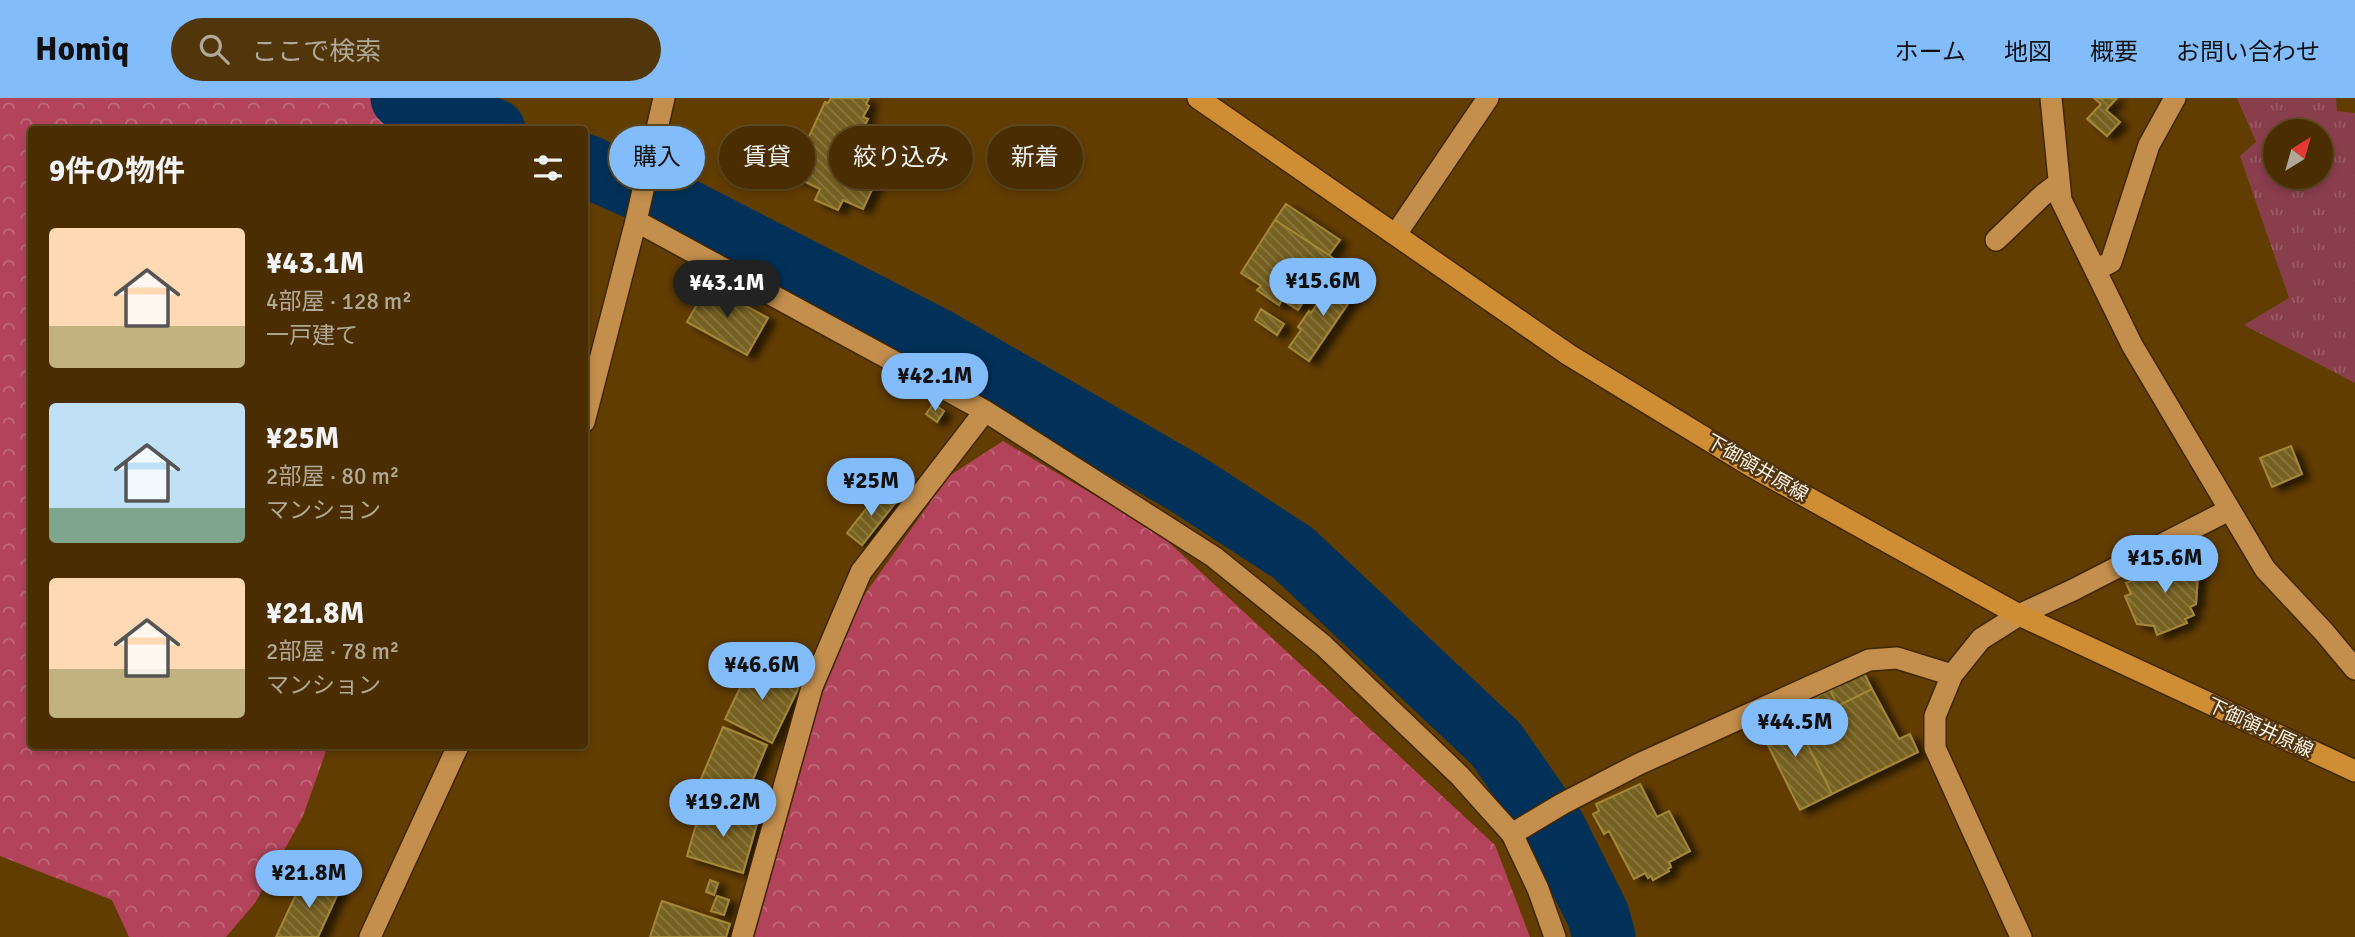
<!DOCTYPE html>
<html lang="ja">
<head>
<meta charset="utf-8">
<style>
	:root { --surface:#4a2e02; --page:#51360c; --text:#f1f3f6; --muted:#b2a899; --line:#614a24; --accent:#82bcfa }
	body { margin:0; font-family:Signika,"Noto Sans JP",sans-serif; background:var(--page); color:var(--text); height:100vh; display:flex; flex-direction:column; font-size:26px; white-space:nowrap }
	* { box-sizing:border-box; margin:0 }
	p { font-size:23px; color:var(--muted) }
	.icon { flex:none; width:38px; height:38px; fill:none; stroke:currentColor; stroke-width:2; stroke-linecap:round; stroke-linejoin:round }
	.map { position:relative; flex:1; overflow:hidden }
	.panel { position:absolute; left:28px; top:28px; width:560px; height:623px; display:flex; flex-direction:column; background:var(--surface); border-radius:7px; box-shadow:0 4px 10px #0003,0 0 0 2px var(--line) }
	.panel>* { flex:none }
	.banner { position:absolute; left:609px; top:28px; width:665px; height:63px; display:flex; gap:14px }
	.needle { width:46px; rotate:37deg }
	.fabs { position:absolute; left:2263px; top:21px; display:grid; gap:14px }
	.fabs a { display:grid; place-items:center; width:70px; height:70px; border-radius:50%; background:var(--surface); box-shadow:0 4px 10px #0003,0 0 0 2px var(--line); font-size:35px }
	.price { position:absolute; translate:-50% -60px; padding:0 16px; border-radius:24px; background:var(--accent); color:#111; font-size:23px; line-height:46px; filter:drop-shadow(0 2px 4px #0008) }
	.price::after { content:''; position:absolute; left:50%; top:42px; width:21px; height:16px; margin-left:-10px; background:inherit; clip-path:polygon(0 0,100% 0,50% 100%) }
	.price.active { background:#222; color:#fff }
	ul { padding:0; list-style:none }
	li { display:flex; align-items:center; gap:21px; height:175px; padding:0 21px }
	li span { display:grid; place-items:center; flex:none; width:196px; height:140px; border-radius:7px; color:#555 }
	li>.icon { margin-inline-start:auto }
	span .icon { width:84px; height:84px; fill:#fffc; stroke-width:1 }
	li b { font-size:30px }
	h2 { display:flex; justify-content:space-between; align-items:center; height:84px; padding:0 21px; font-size:30px }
	.chip { padding:0 24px; border-radius:32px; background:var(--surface); box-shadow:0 4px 10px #0003,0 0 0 2px var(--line); font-size:24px; line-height:63px }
	.chip.active { background:var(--accent); color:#111 }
	header { display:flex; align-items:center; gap:42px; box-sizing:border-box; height:98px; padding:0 35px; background:var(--accent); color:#111 }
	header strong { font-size:33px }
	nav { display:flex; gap:38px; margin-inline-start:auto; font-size:24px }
	.search { width:490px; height:63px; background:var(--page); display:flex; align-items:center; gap:18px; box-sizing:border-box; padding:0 24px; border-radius:38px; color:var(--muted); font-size:26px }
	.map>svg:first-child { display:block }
</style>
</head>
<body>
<header>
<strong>Homiq</strong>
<div class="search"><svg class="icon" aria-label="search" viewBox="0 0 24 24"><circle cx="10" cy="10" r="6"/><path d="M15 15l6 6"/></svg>ここで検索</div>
<nav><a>ホーム</a><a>地図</a><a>概要</a><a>お問い合わせ</a></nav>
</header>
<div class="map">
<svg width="2355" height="839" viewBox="0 0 2355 839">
	<defs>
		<pattern id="grass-tufts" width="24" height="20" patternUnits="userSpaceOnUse" patternTransform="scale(1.75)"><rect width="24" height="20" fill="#893e4c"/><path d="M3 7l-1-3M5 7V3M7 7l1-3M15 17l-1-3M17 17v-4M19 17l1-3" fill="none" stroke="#9b5a66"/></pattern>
		<pattern id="forest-crowns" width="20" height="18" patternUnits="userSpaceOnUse" patternTransform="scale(1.75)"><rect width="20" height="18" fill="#b2435a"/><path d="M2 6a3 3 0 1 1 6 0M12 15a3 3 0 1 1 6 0" fill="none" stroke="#c1687a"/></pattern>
		<pattern id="building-back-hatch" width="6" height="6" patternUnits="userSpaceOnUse" patternTransform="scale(1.75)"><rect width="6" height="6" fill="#766120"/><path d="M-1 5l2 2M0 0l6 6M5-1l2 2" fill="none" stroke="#8b7840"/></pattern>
		<filter id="shadow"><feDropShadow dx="8" dy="4.5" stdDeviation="3.5" flood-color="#0009"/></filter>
	</defs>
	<rect width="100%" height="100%" fill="#623d02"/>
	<path fill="url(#grass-tufts)" fill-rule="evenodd" d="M2237,0H2336L2337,13L2355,15V285L2244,227L2289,200L2240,58L2256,44ZM2275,33H2320V79H2275Z"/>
	<path fill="url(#forest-crowns)" d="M0,0H379L470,31L32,32V648H325V656L303,718L255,805L226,839H129L112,802L0,758Z
		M1003,343L1160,436L1495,747L1530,839H730L822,593L862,500L949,378Z"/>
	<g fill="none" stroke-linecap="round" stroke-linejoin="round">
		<path stroke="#013159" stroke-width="63" d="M402,0L494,32
			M584,67L679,109L936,241L1187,386L1293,455L1496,646L1555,731L1598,817L1604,839"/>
	</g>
	<path fill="url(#building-back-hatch)" stroke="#a38837" stroke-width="2" filter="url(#shadow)" d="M831,0H869L866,6L869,8L863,19L868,21L863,31L893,46L863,111L843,102L838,112L815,102L820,91L791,77L825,4L828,5Z
		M2094,0H2117L2106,12L2120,24L2107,38L2087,21L2101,6Z
		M1286,106L1340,142L1329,157L1275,122Z
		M1275,122L1333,160L1298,212L1282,202L1279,207L1257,192L1261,188L1241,175Z
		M1344,178L1360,188L1309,263L1289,249L1301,232L1298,229L1309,213L1311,215L1332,185L1337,189Z
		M708,187L768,220L747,257L687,224Z
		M1261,211L1284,226L1277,237L1255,222Z
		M933,306L944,313L937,324L926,316Z
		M2291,348L2302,376L2272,389L2260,360Z
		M881,392L896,404L862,447L847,435Z
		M2190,455L2198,476L2196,506L2190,509L2194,517L2185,521L2187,525L2157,537L2154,528L2137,526L2125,498L2131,496L2126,485Z
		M753,563L800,587L772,645L725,621Z
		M1864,575L1872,591L1838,608L1830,592Z
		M1872,591L1899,641L1910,636L1918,654L1832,696L1798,627Z
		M1830,592L1838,608L1798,627L1790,611Z
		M1790,611L1832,696L1800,712L1758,627Z
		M723,629L767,647L747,696L742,694L734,712L711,702L717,687L701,681Z
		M1640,686L1657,719L1669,713L1690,753L1669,764L1671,769L1668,771L1669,773L1653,782L1651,778L1648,780L1645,775L1634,781L1609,733L1604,736L1593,716L1599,713L1596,706Z
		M709,707L758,722L743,775L687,758L697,724L703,725Z
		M305,777L339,793L318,839H276Z
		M710,782L718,785L714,797L706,794Z
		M717,798L729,802L724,817L711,813Z
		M662,803L730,826L726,839H650Z"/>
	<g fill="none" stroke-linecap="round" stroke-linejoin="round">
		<defs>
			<path id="minor" d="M2051,0L2061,102L2132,247L2265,471L2324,534L2355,571
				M636,123L985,313L1214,459L1323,547L1460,678L1512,736L1538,791L1555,839
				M1396,136L1488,0
				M1996,142L2043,97L2059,85
				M2096,172L2111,164L2149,47L2175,0
				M584,324L636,123L664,0
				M1512,736L1562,706L1639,666L1869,562L1897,560L1952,577
				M370,839L458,648
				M742,839L812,589L861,474L985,313
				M2021,839L1935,650V618L1952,577L1981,541L2019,517L2073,492L2229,412"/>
			<path id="major" d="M1198,0L1569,257L1751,368L2019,517L2355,673"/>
		</defs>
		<use href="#minor" stroke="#402601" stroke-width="24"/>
		<use href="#major" stroke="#402601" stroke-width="24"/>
		<use href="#minor" stroke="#c48f4d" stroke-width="21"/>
		<use href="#major" stroke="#cf8e33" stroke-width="21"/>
	</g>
	<g text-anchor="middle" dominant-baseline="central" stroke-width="5" stroke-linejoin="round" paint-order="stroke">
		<g font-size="19" fill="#fef3e6" stroke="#503512">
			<text transform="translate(1757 370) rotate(30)">下御領井原線</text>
			<text transform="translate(2260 630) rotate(25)">下御領井原線</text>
		</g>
	</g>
</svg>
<div class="fabs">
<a><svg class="needle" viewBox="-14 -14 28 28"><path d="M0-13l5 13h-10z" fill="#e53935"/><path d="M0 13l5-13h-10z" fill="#b2a899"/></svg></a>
</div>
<b class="price" style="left:1323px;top:220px">¥15.6M</b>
<b class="price active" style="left:727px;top:222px">¥43.1M</b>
<b class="price" style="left:935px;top:315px">¥42.1M</b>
<b class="price" style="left:871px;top:420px">¥25M</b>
<b class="price" style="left:2165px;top:497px">¥15.6M</b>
<b class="price" style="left:762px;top:604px">¥46.6M</b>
<b class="price" style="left:1795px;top:661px">¥44.5M</b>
<b class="price" style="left:723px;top:741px">¥19.2M</b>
<b class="price" style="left:309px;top:812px">¥21.8M</b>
<div class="banner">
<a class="chip active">購入</a>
<a class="chip">賃貸</a>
<a class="chip">絞り込み</a>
<a class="chip">新着</a>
</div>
<section class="panel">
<h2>9件の物件<svg class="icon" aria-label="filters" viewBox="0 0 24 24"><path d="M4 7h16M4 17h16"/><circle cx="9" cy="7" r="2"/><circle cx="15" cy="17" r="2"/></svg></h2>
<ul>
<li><span style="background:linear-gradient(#ffd9b3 70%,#c2b280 0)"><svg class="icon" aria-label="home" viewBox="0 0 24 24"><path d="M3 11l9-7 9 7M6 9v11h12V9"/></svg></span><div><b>¥43.1M</b><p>4部屋 · 128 m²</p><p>一戸建て</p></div></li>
<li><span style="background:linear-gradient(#bfe0f5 75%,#7fa58c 0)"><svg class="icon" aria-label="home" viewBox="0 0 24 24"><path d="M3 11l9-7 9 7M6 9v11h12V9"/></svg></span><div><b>¥25M</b><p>2部屋 · 80 m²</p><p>マンション</p></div></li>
<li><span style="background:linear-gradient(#ffd9b3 65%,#c2b280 0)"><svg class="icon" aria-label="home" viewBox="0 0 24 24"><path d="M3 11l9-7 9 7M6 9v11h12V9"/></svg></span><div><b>¥21.8M</b><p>2部屋 · 78 m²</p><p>マンション</p></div></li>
</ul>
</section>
</div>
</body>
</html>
